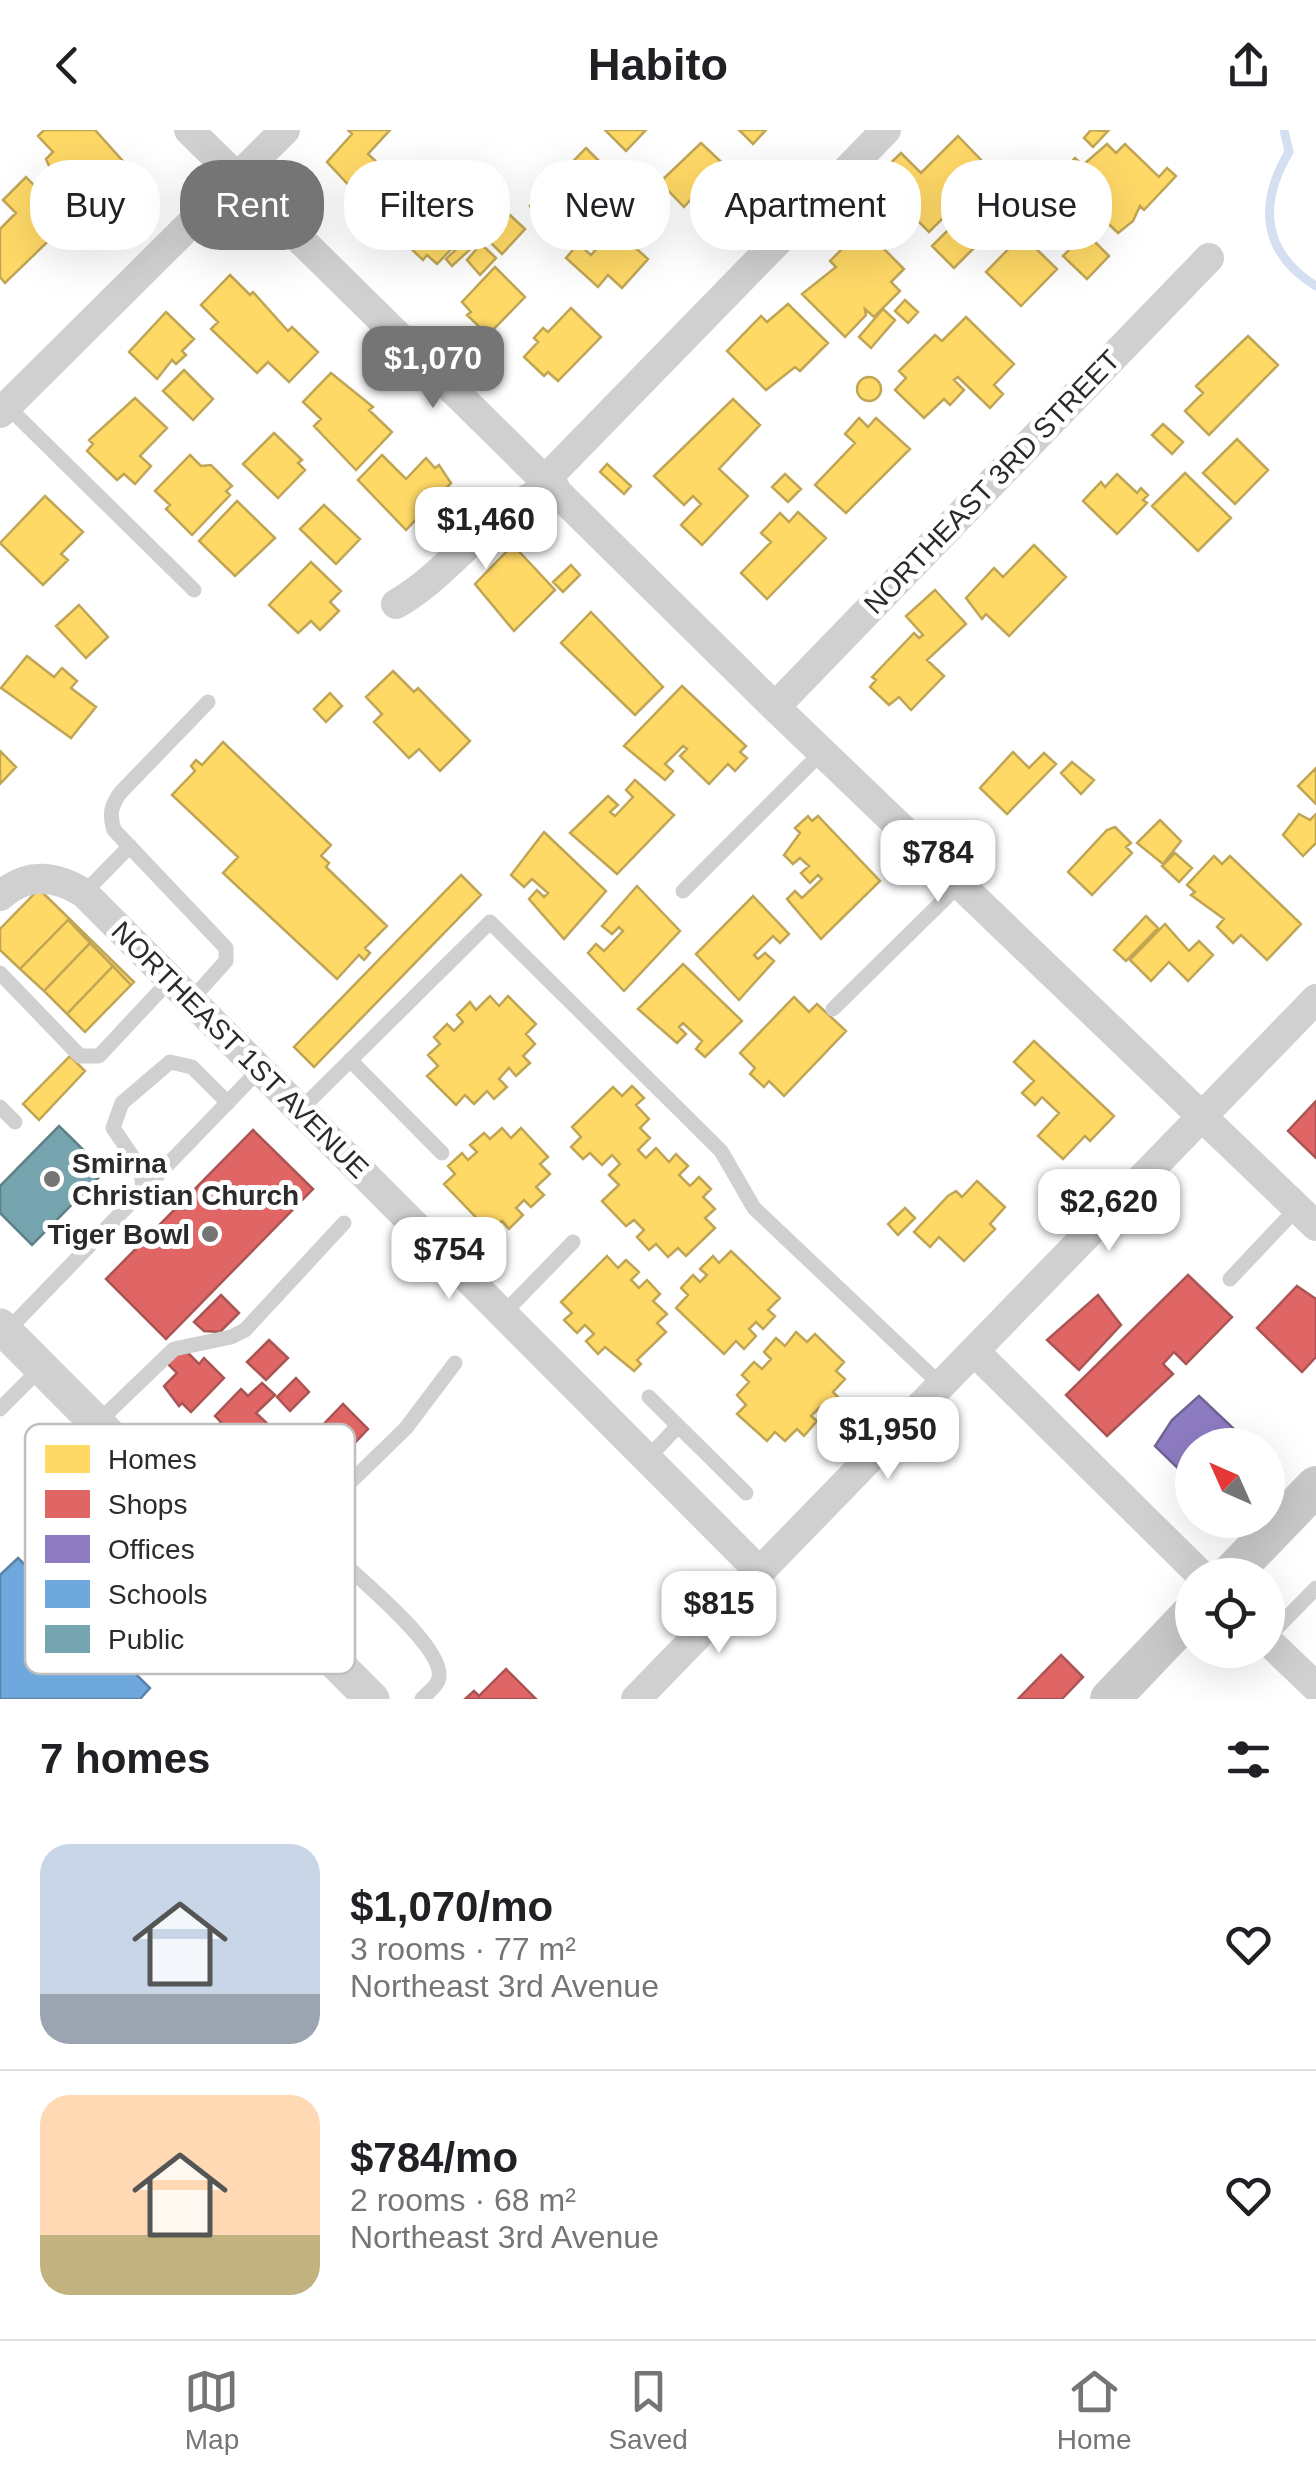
<!DOCTYPE html>
<html lang="en">
<head>
<meta charset="utf-8">
<style>
	:root { --surface:#fff; --page:#f2f2f2; --text:#202124; --muted:#757577; --line:#e0e0e0; --accent:#757575 }
	body { margin:0; font-family:Arial,sans-serif; background:var(--page); color:var(--text); height:100vh; display:flex; flex-direction:column; font-size:38px; white-space:nowrap }
	* { box-sizing:border-box; margin:0 }
	p { font-size:32px; color:var(--muted) }
	.icon { flex:none; width:55px; height:55px; fill:none; stroke:currentColor; stroke-width:2; stroke-linecap:round; stroke-linejoin:round }
	.map { position:relative; height:1569px; overflow:hidden }
	.side { display:flex; flex-direction:column; background:var(--surface); flex:1 }
	.side>* { flex:none }
	.guide { position:absolute; left:30px; top:30px; width:1258px; height:90px; display:flex; gap:20px }
	.needle { width:65px; rotate:315deg }
	.fabs { position:absolute; left:1175px; top:1298px; display:grid; gap:20px }
	.fabs a { display:grid; place-items:center; width:110px; height:110px; border-radius:50%; background:var(--surface); box-shadow:0 10px 40px #0002; font-size:50px }
	.price { position:absolute; translate:-50% -85px; padding:0 22px; border-radius:20px; background:#fff; color:#222; font-size:32px; line-height:65px; filter:drop-shadow(0 2px 5px #0008) }
	.price::after { content:''; position:absolute; left:50%; top:60px; width:30px; height:22px; margin-left:-15px; background:inherit; clip-path:polygon(0 0,100% 0,50% 100%) }
	.price.selected { background:var(--accent); color:#fff }
	ul { padding:0; list-style:none }
	li { display:flex; align-items:center; gap:30px; height:250px; padding:0 40px }
	li+li { border-top:2px solid var(--line) }
	li span { display:grid; place-items:center; flex:none; width:280px; height:200px; border-radius:30px; color:#555 }
	li>.icon { margin-inline-start:auto }
	span .icon { width:120px; height:120px; fill:#fffc; stroke-width:1 }
	li b { font-size:42px }
	h2 { display:flex; justify-content:space-between; align-items:center; height:120px; padding:0 40px; font-size:42px }
	.chip { padding:0 35px; border-radius:40px; background:var(--surface); box-shadow:0 10px 40px #0002; font-size:35px; line-height:90px }
	.chip.selected { background:var(--accent); color:#fff }
	header { display:flex; justify-content:space-between; align-items:center; height:130px; padding:0 40px; background:var(--surface); font-size:45px; font-weight:700 }
	.menu { display:flex; justify-content:space-around; align-items:center; height:140px; border-top:2px solid var(--line); background:var(--surface); font-size:28px; color:var(--muted) }
	.menu a { display:grid; justify-items:center; gap:5px }
	.menu .selected { color:var(--accent) }
	.map>svg:first-child { display:block }
</style>
</head>
<body>
<header><svg class="icon" aria-label="back" viewBox="0 0 24 24"><path d="M15 5l-7 7 7 7"/></svg>Habito<svg class="icon" aria-label="share" viewBox="0 0 24 24"><path d="M12 15V3M7 8l5-5 5 5M5 13v7h14v-7"/></svg></header>
<div class="map">
<svg width="1316" height="1569" viewBox="0 0 1316 1569">
	<rect width="100%" height="100%" fill="#fff"/>
	<path fill="#ffd966" stroke="#bfa554" stroke-width="2.5" d="M44,0H95L130,39L100,69L68,38L59,47L50,38L46,29L53,22L38,6Z
		M348,0H390L368,24L401,55L381,76L362,58L357,64L327,32L352,4Z
		M605,0H646L626,21Z
		M739,0H766L753,14Z
		M1091,0L1108,1L1093,17L1084,8Z
		M958,6L984,33L970,47L983,60L953,89L948,83L929,102L875,48L901,23L921,43Z
		M701,13L732,42L702,73L694,66L684,77L660,52Z
		M1107,14L1116,23L1125,14L1159,47L1167,38L1176,46L1144,80L1140,76L1133,91L1118,103L1059,46L1075,28L1083,35Z
		M586,18L614,46L582,75L587,80L571,96L566,91L556,102L530,76L545,61L539,55L549,45L555,50Z
		M26,47L69,91L5,153L0,147V99L16,83L3,70Z
		M449,62L479,90L437,134L427,125L423,130L403,111Z
		M967,81L989,103L954,138L932,116Z
		M510,85L525,99L502,124L487,109Z
		M1073,90L1109,126L1087,149L1063,126L1077,112L1064,99Z
		M614,99L648,129L622,158L608,145L598,157L566,128L578,114L591,125Z
		M869,104L904,139L891,152L900,161L874,187L865,179L866,185L845,207L802,164L836,137L830,131L850,111L856,117Z
		M1022,105L1057,139L1021,176L986,142Z
		M470,106L477,113L452,136L446,129Z
		M481,114L496,128L480,145L467,130Z
		M495,137L525,167L488,205L467,185L471,182L462,172Z
		M230,145L250,165L253,162L288,201L292,197L318,222L289,252L268,232L257,243L211,199L218,192L201,175Z
		M905,170L918,182L908,193L895,181Z
		M788,174L828,213L800,241L795,237L766,260L727,221L761,186L767,192Z
		M571,178L601,207L558,251L548,242L544,246L524,227L538,212L534,208L543,198L548,202Z
		M883,179L895,190L871,218L859,207Z
		M166,182L194,209L182,221L186,225L176,234L172,230L157,249L129,222Z
		M966,187L1014,234L994,255L1003,264L990,278L958,247L954,250L964,260L950,275L944,269L924,288L895,260L906,248L899,241L935,205L942,211Z
		M1248,206L1278,235L1209,305L1185,281L1203,263L1196,256Z
		M184,240L213,269L193,290L163,261Z
		M331,243L373,277L369,280L392,302L356,340L314,296L321,289L303,272Z
		M857 259a12 12 0 1 1 24 0a12 12 0 1 1-24 0Z
		M135,268L167,298L140,326L151,336L135,354L124,344L117,350L87,321L93,314L89,310Z
		M733,269L760,295L719,339L748,366L702,415L681,395L701,374L693,366L684,375L654,346Z
		M859,288L868,297L876,288L910,319L846,383L815,355L855,313L845,304Z
		M1163,294L1183,312L1172,324L1152,305Z
		M274,303L302,330L298,333L305,340L278,368L243,334Z
		M1237,309L1268,340L1235,374L1203,343Z
		M190,325L201,336L211,335L232,356L226,361L230,365L192,405L166,379L170,375L155,361Z
		M382,325L406,349L426,328L435,338L439,335L451,353L406,400L358,350Z
		M607,334L631,356L624,364L600,342Z
		M1185,343L1231,388L1198,421L1152,376Z
		M785,344L801,359L788,372L772,357Z
		M1117,344L1137,363L1141,358L1148,365L1143,370L1147,373L1117,404L1083,371L1101,352L1105,357Z
		M45,366L83,402L61,424L68,430L43,455L0,413Z
		M237,371L275,408L235,446L199,411Z
		M324,375L360,409L336,434L300,399Z
		M798,382L826,408L767,469L741,443L771,412L761,403L780,383L789,392Z
		M513,415L555,460L514,501L475,454Z
		M1034,415L1066,447L1009,506L986,484L982,489L966,468L994,438L1003,447Z
		M311,432L341,461L330,472L339,481L320,500L311,491L298,503L269,475Z
		M571,435L580,445L563,462L553,452Z
		M935,460L966,494L927,530L944,546L911,580L899,567L889,575L870,557L876,550L872,547L914,503L919,508L923,505L906,486Z
		M79,475L108,507L86,528L56,496Z
		M591,482L663,557L635,585L561,513Z
		M27,526L54,547L62,538L77,551L71,558L96,577L71,608L1,558Z
		M393,541L414,562L418,558L470,611L440,641L419,619L409,628L374,592L382,584L366,567Z
		M682,556L746,616L740,622L747,628L735,641L728,634L709,654L680,626L687,619L683,616L665,634L673,641L665,650L624,616Z
		M330,563L342,576L326,592L314,579Z
		M223,612L331,715L321,726L329,733L326,737L387,796L365,818L370,823L364,830L359,825L337,849L223,743L238,727L172,665L195,641L191,636L196,630L202,635Z
		M0,621L16,637L0,654Z
		M1013,622L1029,638L1044,623L1056,634L1007,684L980,658Z
		M1072,632L1094,650L1081,664L1061,643Z
		M1316,638V674L1298,656Z
		M635,650L674,685L617,744L570,703L608,666L618,675L610,682L615,686L633,667L626,660Z
		M1299,684L1310,690L1316,684V713L1303,726L1283,705Z
		M808,686L812,691L818,686L880,751L821,809L787,769L795,761L802,768L822,749L818,745L810,753L801,743L809,736L800,728L793,734L784,725L800,703L795,698Z
		M1160,690L1181,711L1163,734L1137,713Z
		M1115,697L1131,713L1126,717L1132,723L1092,765L1068,742L1107,700Z
		M544,702L606,761L564,809L529,769L537,760L544,767L548,763L532,749L524,757L511,745Z
		M1175,723L1192,738L1179,752L1162,736Z
		M1214,726L1222,734L1230,726L1301,794L1267,830L1241,805L1233,813L1217,797L1224,789L1191,765L1195,762L1187,755Z
		M461,745L481,765L314,937L294,917Z
		M637,756L680,801L624,861L588,823L596,814L604,821L623,801L619,797L612,804L602,796Z
		M37,761L42,762L134,852L131,855L68,790L20,839L0,820V799Z
		M753,766L789,804L780,813L773,806L754,825L758,829L765,823L774,831L739,870L696,824Z
		M1146,786L1158,798L1126,831L1114,820Z
		M68,790L90,813L44,861L20,839Z
		M1165,794L1189,821L1199,811L1213,825L1188,851L1169,832L1151,851L1130,830Z
		M90,813L113,836L67,884L44,861Z
		M683,834L742,891L705,927L696,919L702,911L683,893L679,897L686,904L677,913L638,879Z
		M113,836L131,855L85,902L67,884Z
		M490,866L499,876L508,866L536,894L526,904L535,914L523,926L530,933L516,946L509,938L499,949L507,957L494,969L487,961L474,974L465,965L456,975L427,946L438,936L428,925L440,914L434,907L447,894L454,901L463,892L457,885L470,872L476,880Z
		M794,867L809,882L817,874L846,901L784,966L769,951L764,957L750,944L755,938L740,923Z
		M1034,911L1114,986L1090,1011L1085,1006L1063,1029L1038,1006L1059,983L1042,967L1035,975L1022,963L1034,951L1014,932Z
		M70,926L85,941L39,990L23,974Z
		M632,956L644,968L636,975L649,989L640,998L650,1008L638,1020L646,1028L656,1018L669,1032L676,1024L688,1036L679,1045L690,1056L699,1047L711,1059L703,1067L715,1079L705,1088L715,1098L686,1126L678,1118L668,1127L656,1114L649,1120L637,1107L644,1100L634,1090L626,1096L602,1071L619,1055L609,1045L620,1034L612,1025L602,1035L590,1023L583,1029L571,1017L581,1007L572,997L613,957L622,966Z
		M502,998L511,1008L521,998L548,1027L540,1034L550,1044L536,1057L544,1065L531,1077L524,1070L516,1078L523,1085L509,1099L502,1091L490,1102L444,1054L455,1044L448,1036L462,1023L468,1030L477,1022L470,1015L484,1003L490,1009Z
		M977,1051L1005,1077L990,1094L995,1099L964,1131L939,1107L930,1117L914,1102L948,1066L956,1061L962,1067Z
		M905,1078L915,1088L898,1105L888,1094Z
		M731,1121L780,1168L768,1180L775,1186L763,1199L756,1192L749,1199L756,1206L744,1219L736,1211L724,1224L676,1178L688,1165L681,1158L693,1145L700,1152L707,1145L700,1139L713,1126L719,1133Z
		M607,1126L618,1138L626,1130L639,1142L631,1150L639,1158L647,1150L660,1164L653,1171L667,1184L657,1193L666,1202L637,1230L641,1234L634,1241L605,1217L598,1224L586,1211L594,1204L585,1195L577,1203L564,1190L572,1183L561,1172Z
		M796,1202L807,1212L815,1204L844,1232L836,1241L845,1249L833,1262L839,1268L826,1283L820,1277L811,1286L817,1291L804,1306L797,1299L785,1311L775,1302L767,1311L737,1284L746,1275L737,1265L749,1252L742,1245L754,1232L762,1239L771,1229L764,1222L776,1208L785,1216Z"/>
	<path fill="#e06666" stroke="#aa5454" stroke-width="2.5" d="M1316,971V1028L1288,1001Z
		M253,1000L313,1059L166,1209L106,1149Z
		M1188,1145L1232,1187L1186,1234L1174,1222L1163,1234L1173,1244L1107,1306L1066,1265Z
		M1297,1156L1316,1169V1227L1302,1242L1257,1198Z
		M221,1165L239,1183L220,1202L204,1201L194,1192Z
		M1098,1165L1121,1195L1079,1240L1047,1210Z
		M269,1210L288,1228L266,1250L247,1232Z
		M183,1218L199,1234L204,1228L224,1248L191,1282L182,1273L179,1276L164,1256L177,1243L167,1233Z
		M296,1248L309,1262L290,1281L277,1267Z
		M262,1253L275,1265L256,1283L273,1299L251,1322L230,1302L224,1307L216,1298L221,1292L215,1286L241,1259L248,1266Z
		M343,1274L368,1299L330,1339L315,1324L272,1369L246,1344L287,1302L296,1312L310,1298L315,1303Z
		M1061,1525L1083,1547L1062,1569H1018Z
		M506,1539L536,1569H465L474,1561L479,1566Z"/>
	<path fill="#8e7cc3" stroke="#706495" stroke-width="2.5" d="M1199,1266L1234,1299L1225,1308L1230,1315H1192L1189,1349L1155,1316L1172,1290Z"/>
	<path fill="#6fa8dc" stroke="#5b82a7" stroke-width="2.5" d="M18,1428L150,1558L140,1569H0V1445Z"/>
	<path fill="#76a5af" stroke="#608087" stroke-width="2.5" d="M59,996L105,1041L32,1115L0,1083V1056Z"/>
	<g fill="none" stroke-linecap="round" stroke-linejoin="round">
		<path stroke="#d4e0f2" stroke-width="9" d="M1284,0L1289,22C1258,74 1262,123 1316,156"/>
		<path stroke="#d0d0d0" stroke-width="15" d="M7,276L194,460
			M683,761L822,622
			M84,763L130,716
			M0,843L80,926H99L170,850
			M191,870L226,831V818L114,700C109,684 111,675 121,662L208,572
			M833,879L960,754
			M350,930L442,1023
			M0,977L15,992
			M300,980L490,792L721,1021L754,1078L941,1255
			M143,1063L141,1039L113,998L122,973L170,932L192,937L228,973
			M1230,1149L1297,1078
			M503,1184L573,1112
			M6,1202L260,939
			M649,1267L746,1363
			M0,1279L42,1237
			M98,1292L174,1219L231,1207L245,1200L344,1093
			M647,1329L678,1296
			M351,1440C371,1459 450,1524 438,1551C436,1557 426,1564 422,1569
			M252,1448L406,1298L455,1233
			M1268,1507L1316,1458"/>
		<path stroke="#d0d0d0" stroke-width="30" d="M189,0L775,577L1316,1096
			M0,283L285,0
			M546,349L886,0
			M396,474C453,442 492,374 555,358
			M775,577L1209,128
			M0,766C27,742 55,745 84,763L759,1441
			M974,1221L1201,1445
			M1268,1511L1316,1557
			M636,1569L1316,869"/>
		<path stroke="#d0d0d0" stroke-width="35" d="M0,1196L372,1569"/>
		<path stroke="#c9c9c9" stroke-width="40" d="M1230,1445L1316,1356
			M1110,1569L1192,1483"/>
	</g>
	<g fill="#757575" stroke="#fff" stroke-width="4">
		<circle cx="52" cy="1049" r="10"/>
		<circle cx="210" cy="1104" r="10"/>
	</g>
	<g text-anchor="middle" dominant-baseline="central" stroke-width="10" stroke-linejoin="round" paint-order="stroke">
		<g font-size="28" fill="#2b2b2b" stroke="#fff">
			<text transform="translate(992 352) rotate(-46)">NORTHEAST 3RD STREET</text>
			<text transform="translate(240 920) rotate(45)">NORTHEAST 1ST AVENUE</text>
		</g>
		<g font-size="28" font-weight="bold" fill="#2b2b2b" stroke="#fff" text-anchor="start">
			<text x="72" y="1033">Smirna<tspan x="72" dy="32">Christian Church</tspan></text>
			<text x="190" y="1104" text-anchor="end">Tiger Bowl</text>
		</g>
	</g>
	<rect x="25" y="1294" width="330" height="250" rx="15" fill="#fff" stroke="#bfbfbf" stroke-width="2.5"/>
	<rect x="45" y="1315" width="45" height="28" fill="#ffd966"/>
	<rect x="45" y="1360" width="45" height="28" fill="#e06666"/>
	<rect x="45" y="1405" width="45" height="28" fill="#8e7cc3"/>
	<rect x="45" y="1450" width="45" height="28" fill="#6fa8dc"/>
	<rect x="45" y="1495" width="45" height="28" fill="#76a5af"/>
	<g font-size="28" fill="#2b2b2b">
		<text x="108" y="1339">Homes</text>
		<text x="108" y="1384">Shops</text>
		<text x="108" y="1429">Offices</text>
		<text x="108" y="1474">Schools</text>
		<text x="108" y="1519">Public</text>
	</g>
</svg>
<div class="fabs">
<a><svg class="needle" viewBox="-14 -14 28 28"><path d="M0-13l5 13h-10z" fill="#e53935"/><path d="M0 13l5-13h-10z" fill="#757577"/></svg></a>
<a><svg class="icon" aria-label="locate" viewBox="0 0 24 24"><circle cx="12" cy="12" r="6"/><path d="M12 2v4M12 18v4M2 12h4M18 12h4"/></svg></a>
</div>
<b class="price selected" style="left:433px;top:281px">$1,070</b>
<b class="price" style="left:486px;top:442px">$1,460</b>
<b class="price" style="left:938px;top:775px">$784</b>
<b class="price" style="left:1109px;top:1124px">$2,620</b>
<b class="price" style="left:449px;top:1172px">$754</b>
<b class="price" style="left:888px;top:1352px">$1,950</b>
<b class="price" style="left:719px;top:1526px">$815</b>
<div class="guide">
<a class="chip">Buy</a>
<a class="chip selected">Rent</a>
<a class="chip">Filters</a>
<a class="chip">New</a>
<a class="chip">Apartment</a>
<a class="chip">House</a>
</div>
</div>
<section class="side">
<h2>7 homes<svg class="icon" aria-label="filters" viewBox="0 0 24 24"><path d="M4 7h16M4 17h16"/><circle cx="9" cy="7" r="2"/><circle cx="15" cy="17" r="2"/></svg></h2>
<ul>
<li><span style="background:linear-gradient(#c9d6e8 75%,#9aa5b1 0)"><svg class="icon" aria-label="home" viewBox="0 0 24 24"><path d="M3 11l9-7 9 7M6 9v11h12V9"/></svg></span><div><b>$1,070/mo</b><p>3 rooms · 77 m²</p><p>Northeast 3rd Avenue</p></div><svg class="icon" aria-label="heart" viewBox="0 0 24 24"><path d="M12 20l-8-8c-3-5 5-10 8-4 3-6 11-1 8 4z"/></svg></li>
<li><span style="background:linear-gradient(#ffd9b3 70%,#c2b280 0)"><svg class="icon" aria-label="home" viewBox="0 0 24 24"><path d="M3 11l9-7 9 7M6 9v11h12V9"/></svg></span><div><b>$784/mo</b><p>2 rooms · 68 m²</p><p>Northeast 3rd Avenue</p></div><svg class="icon" aria-label="heart" viewBox="0 0 24 24"><path d="M12 20l-8-8c-3-5 5-10 8-4 3-6 11-1 8 4z"/></svg></li>
</ul>
</section>
<nav class="menu">
<a class="selected"><svg class="icon" aria-label="map" viewBox="0 0 24 24"><path d="M3 6l6-2 6 2 6-2v14l-6 2-6-2-6 2zM9 4v14M15 6v14"/></svg>Map</a>
<a><svg class="icon" aria-label="saved" viewBox="0 0 24 24"><path d="M7 4h10v16l-5-4-5 4z"/></svg>Saved</a>
<a><svg class="icon" aria-label="home" viewBox="0 0 24 24"><path d="M3 11l9-7 9 7M6 9v11h12V9"/></svg>Home</a>
</nav>
</body>
</html>
